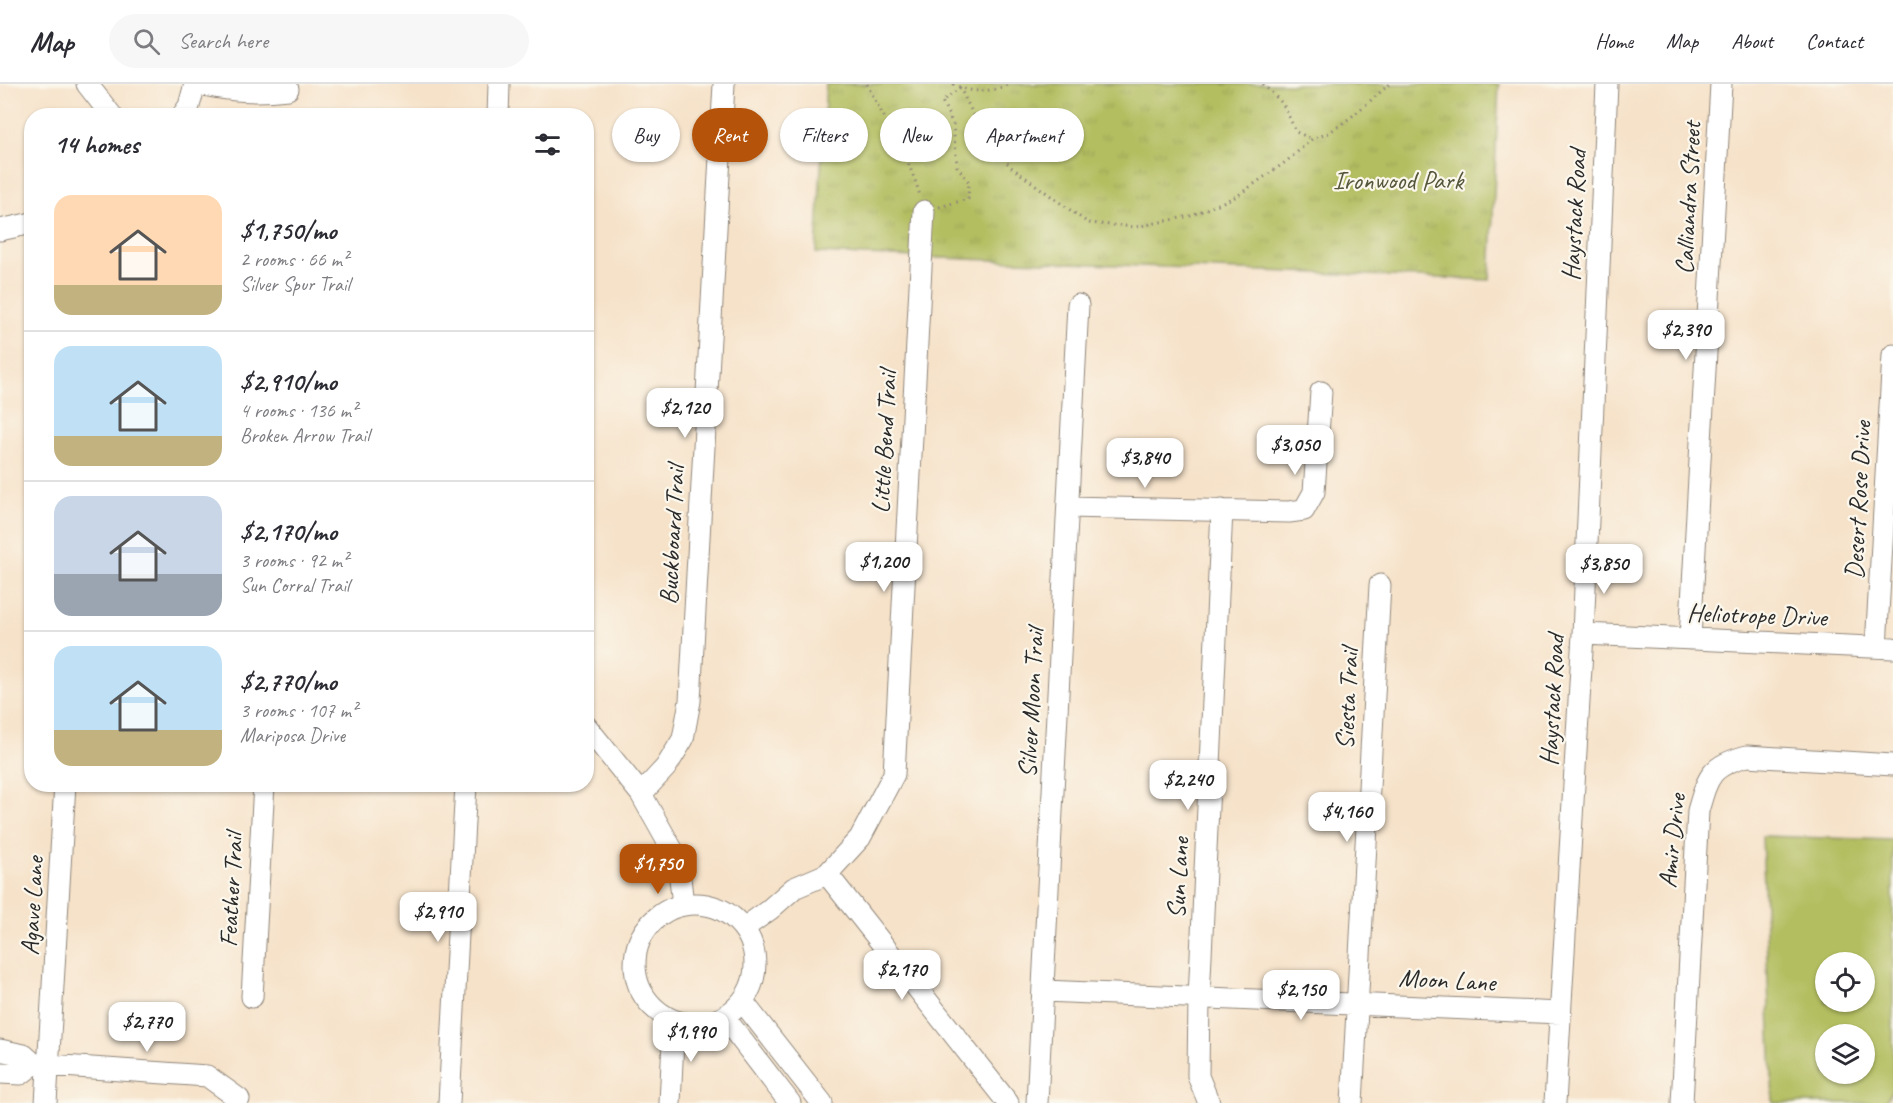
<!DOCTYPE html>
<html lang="en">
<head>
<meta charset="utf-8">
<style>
	:root { --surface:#fff; --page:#f7f7f7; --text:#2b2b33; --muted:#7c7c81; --line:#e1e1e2; --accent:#b45309 }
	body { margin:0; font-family:Caveat,sans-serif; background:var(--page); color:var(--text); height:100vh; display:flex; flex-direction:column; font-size:22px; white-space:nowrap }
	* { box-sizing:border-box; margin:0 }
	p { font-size:20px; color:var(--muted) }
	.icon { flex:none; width:33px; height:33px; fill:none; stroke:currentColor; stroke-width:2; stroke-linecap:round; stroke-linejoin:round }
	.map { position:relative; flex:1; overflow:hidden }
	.sheet { position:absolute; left:24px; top:24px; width:570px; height:684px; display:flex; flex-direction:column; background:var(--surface); border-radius:24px; box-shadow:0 2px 4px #0004 }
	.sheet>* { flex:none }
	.hud { position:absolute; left:612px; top:24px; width:570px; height:54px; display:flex; gap:12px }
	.fabs { position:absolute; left:1815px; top:868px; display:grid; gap:12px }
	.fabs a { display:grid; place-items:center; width:60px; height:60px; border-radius:50%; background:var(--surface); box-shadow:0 2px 4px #0004; font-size:30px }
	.price { position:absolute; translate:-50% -51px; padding:0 14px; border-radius:12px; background:#fff; color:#222; font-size:20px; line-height:39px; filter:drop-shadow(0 2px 3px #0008) }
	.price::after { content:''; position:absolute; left:50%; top:36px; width:18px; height:14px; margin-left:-9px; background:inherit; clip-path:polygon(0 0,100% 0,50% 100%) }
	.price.selected { background:var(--accent); color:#fff }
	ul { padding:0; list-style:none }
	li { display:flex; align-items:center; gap:18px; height:150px; padding:0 30px }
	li+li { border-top:2px solid var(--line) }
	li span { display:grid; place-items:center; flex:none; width:168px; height:120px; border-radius:18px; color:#555 }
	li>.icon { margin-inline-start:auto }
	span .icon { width:72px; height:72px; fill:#fffc; stroke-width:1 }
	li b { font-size:26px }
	h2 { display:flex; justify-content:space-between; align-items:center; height:72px; padding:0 30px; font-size:26px }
	.chip { padding:0 21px; border-radius:27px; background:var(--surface); box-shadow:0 2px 4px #0004; font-size:21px; line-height:54px }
	.chip.selected { background:var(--accent); color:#fff }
	header { display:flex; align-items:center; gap:36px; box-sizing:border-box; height:84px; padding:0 30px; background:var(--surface); border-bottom:2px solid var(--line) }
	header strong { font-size:28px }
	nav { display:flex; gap:33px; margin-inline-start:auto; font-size:21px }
	.search { width:420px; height:54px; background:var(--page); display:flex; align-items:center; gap:15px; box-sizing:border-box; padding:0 21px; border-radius:33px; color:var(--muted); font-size:22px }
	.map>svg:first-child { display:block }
</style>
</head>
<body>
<header>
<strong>Map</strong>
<div class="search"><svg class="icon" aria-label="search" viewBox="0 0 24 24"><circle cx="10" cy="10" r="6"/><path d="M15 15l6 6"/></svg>Search here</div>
<nav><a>Home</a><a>Map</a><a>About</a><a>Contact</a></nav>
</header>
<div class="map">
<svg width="1893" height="1019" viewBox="0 0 1893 1019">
	<defs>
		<pattern id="park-tufts" width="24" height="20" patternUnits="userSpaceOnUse" patternTransform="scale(1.5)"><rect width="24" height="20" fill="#b3be60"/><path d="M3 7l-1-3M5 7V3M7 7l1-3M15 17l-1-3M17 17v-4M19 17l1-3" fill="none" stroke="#9aa354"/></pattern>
	</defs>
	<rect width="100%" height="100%" fill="#fbf7ec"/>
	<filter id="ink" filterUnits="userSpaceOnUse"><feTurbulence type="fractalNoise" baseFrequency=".0167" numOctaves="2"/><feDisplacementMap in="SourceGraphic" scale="12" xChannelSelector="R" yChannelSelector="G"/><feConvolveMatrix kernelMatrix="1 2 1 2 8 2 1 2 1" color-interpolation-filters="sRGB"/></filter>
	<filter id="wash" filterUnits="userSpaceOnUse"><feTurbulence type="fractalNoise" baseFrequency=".008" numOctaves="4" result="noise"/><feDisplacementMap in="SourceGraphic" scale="24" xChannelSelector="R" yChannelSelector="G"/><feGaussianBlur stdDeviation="1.35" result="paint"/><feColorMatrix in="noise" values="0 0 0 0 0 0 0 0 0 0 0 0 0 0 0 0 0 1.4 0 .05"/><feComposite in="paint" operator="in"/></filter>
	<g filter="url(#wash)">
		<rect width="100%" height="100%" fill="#f6e2c9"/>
		<path fill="#b3be60" stroke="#6f7446" stroke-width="1.5" fill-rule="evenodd" d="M1762,752L1893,756V1006L1886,1016V1019H1773ZM1826,879H1864V918H1826ZM1826,951H1864V990H1826Z"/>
		<path fill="url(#park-tufts)" stroke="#6f7446" stroke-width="1.5" d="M826,0H1499L1490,196L816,169Z"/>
	</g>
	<g filter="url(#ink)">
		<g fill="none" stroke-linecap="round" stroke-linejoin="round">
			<defs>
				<path id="minor" d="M87,0L112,32
					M199,0C231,7 256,9 288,5
					M182,32L189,22L195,0
					M498,32L499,0
					M0,146L32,139
					M1068,423L1289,428L1304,426L1314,408L1321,308
					M1583,550L1893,564
					M1690,555L1721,0
					M1876,563L1893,271
					M586,642L641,710L678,776L683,821
					M641,710L666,683L683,655L690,617L724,0
					M827,790L1008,1019
					M635 880a60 60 0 1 1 120 0a60 60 0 1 1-120 0Z
					M744,844L769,826L794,804L827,790L860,754L894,690L924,127
					M1044,907L1561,929
					M252,913L264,700
					M743,918L822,1019
					M724,933L790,1019
					M0,966L24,971L34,980L207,992L239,1015
					M0,989L21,990L34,980
					M46,1019L65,700
					M449,1019L466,700
					M670,1019L674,937
					M1037,1019L1078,221
					M1209,1019L1198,992L1199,914L1222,426
					M1352,1019L1380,501
					M1555,1019L1583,550L1607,0
					M1682,1019L1698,727C1708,692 1710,682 1747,672L1893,681"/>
			</defs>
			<use href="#minor" stroke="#90867a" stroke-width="23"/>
			<path stroke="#90867a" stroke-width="3" stroke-dasharray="1.5 4.5" stroke-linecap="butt" d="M867,0C885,38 909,72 920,112
				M953,0C970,10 993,8 1010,0
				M1263,0L1283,20L1296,48L1312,55
				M939,123L968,115L969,98L957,82L953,40L942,17L960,4L985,54L1011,83L1088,139L1136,143L1190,132L1237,112L1287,77L1312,55L1327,50L1350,34L1390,0"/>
			<use href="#minor" stroke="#fff" stroke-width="21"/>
		</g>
	</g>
	<g text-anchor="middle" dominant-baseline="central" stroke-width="4.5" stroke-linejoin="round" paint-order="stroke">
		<g font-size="26" fill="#54573b" stroke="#fbf7ec">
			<text x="1398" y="96">Ironwood Park</text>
		</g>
		<g font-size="26" fill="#2b2b2b" stroke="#fbf7ec">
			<text transform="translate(1688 114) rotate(-87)">Calliandra Street</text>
			<text transform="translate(1574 131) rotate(-87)">Haystack Road</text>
			<text transform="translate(884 358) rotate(-87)">Little Bend Trail</text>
			<text transform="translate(1858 416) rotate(-87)">Desert Rose Drive</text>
			<text transform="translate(672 451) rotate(-87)">Buckboard Trail</text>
			<text transform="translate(1757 531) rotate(2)">Heliotrope Drive</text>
			<text transform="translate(1347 615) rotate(-87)">Siesta Trail</text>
			<text transform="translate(1552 616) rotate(-87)">Haystack Road</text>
			<text transform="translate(1031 619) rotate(-87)">Silver Moon Trail</text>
			<text transform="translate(1672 757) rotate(-84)">Amir Drive</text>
			<text transform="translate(1178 794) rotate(-87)">Sun Lane</text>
			<text transform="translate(231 806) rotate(-87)">Feather Trail</text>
			<text transform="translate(32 822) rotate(-87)">Agave Lane</text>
			<text transform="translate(1447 896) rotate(3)">Moon Lane</text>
		</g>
	</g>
</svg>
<div class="fabs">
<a><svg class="icon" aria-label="locate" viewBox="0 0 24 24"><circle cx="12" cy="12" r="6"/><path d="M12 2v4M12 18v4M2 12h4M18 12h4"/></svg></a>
<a><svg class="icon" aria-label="layers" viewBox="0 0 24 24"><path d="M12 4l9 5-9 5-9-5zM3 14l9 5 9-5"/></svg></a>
</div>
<b class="price" style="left:1686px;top:277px">$2,390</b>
<b class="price" style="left:685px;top:355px">$2,120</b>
<b class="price" style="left:1295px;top:392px">$3,050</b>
<b class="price" style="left:1145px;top:405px">$3,840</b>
<b class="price" style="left:884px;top:509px">$1,200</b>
<b class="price" style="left:1604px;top:511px">$3,850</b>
<b class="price" style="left:1188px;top:727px">$2,240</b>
<b class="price" style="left:1347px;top:759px">$4,160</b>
<b class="price selected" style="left:658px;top:811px">$1,750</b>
<b class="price" style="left:438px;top:859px">$2,910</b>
<b class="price" style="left:902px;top:917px">$2,170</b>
<b class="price" style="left:1301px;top:937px">$2,150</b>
<b class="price" style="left:147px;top:969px">$2,770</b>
<b class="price" style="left:691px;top:979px">$1,990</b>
<div class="hud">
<a class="chip">Buy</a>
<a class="chip selected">Rent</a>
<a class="chip">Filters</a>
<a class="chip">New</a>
<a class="chip">Apartment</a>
</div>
<section class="sheet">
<h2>14 homes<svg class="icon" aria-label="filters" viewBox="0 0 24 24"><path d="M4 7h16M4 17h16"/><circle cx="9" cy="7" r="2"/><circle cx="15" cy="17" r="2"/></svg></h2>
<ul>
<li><span style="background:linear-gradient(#ffd9b3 75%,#c2b280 0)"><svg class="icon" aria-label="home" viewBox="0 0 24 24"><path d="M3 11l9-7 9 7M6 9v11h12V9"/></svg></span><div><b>$1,750/mo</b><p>2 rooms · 66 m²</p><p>Silver Spur Trail</p></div></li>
<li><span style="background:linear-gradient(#bfe0f5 75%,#c2b280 0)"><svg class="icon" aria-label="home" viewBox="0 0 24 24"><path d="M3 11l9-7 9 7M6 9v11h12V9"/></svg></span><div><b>$2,910/mo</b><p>4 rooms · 136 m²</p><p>Broken Arrow Trail</p></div></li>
<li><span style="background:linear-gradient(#c9d6e8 65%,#9aa5b1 0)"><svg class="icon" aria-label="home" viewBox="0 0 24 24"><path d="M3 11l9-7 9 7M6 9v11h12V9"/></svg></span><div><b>$2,170/mo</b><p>3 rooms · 92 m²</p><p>Sun Corral Trail</p></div></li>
<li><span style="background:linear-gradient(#bfe0f5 70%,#c2b280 0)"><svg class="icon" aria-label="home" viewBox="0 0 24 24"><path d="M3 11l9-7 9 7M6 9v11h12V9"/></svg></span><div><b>$2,770/mo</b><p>3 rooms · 107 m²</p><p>Mariposa Drive</p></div></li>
</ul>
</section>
</div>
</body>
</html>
